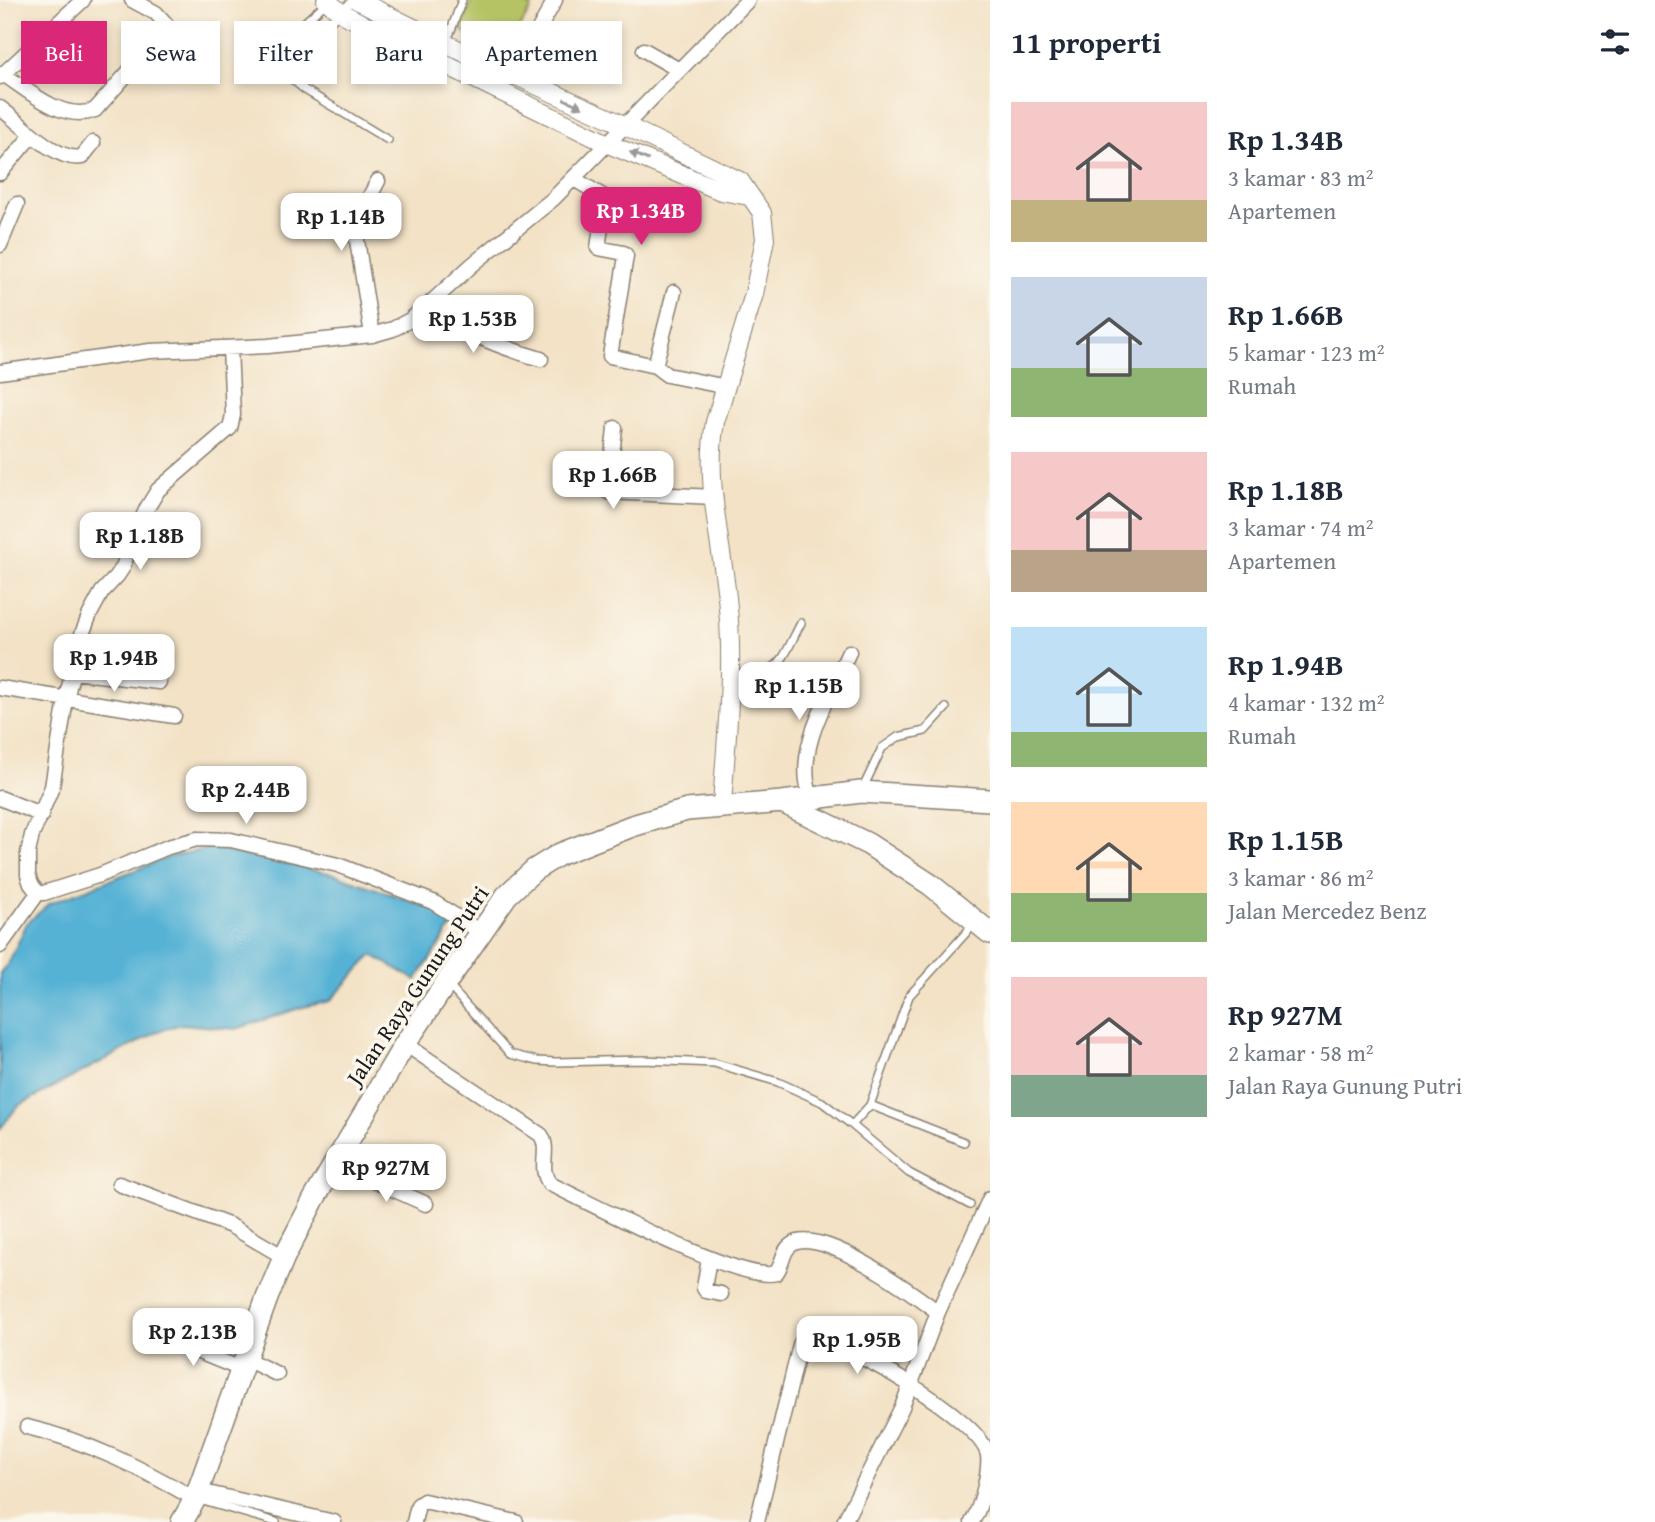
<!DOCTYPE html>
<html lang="id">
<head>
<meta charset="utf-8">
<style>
	:root { --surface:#fff; --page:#f6f6f7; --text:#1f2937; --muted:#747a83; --accent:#db2777 }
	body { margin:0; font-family:"Gentium Book Plus",serif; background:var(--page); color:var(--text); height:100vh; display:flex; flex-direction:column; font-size:26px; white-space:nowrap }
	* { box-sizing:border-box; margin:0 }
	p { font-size:23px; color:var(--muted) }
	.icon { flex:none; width:38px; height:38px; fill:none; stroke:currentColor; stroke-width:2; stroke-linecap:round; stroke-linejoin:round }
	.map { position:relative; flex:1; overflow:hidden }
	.drawer { display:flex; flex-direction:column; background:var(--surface); width:665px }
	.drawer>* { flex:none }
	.guide { position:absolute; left:21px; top:21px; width:665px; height:63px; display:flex; gap:14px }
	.price { position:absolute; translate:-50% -60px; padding:0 16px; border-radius:14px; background:#fff; color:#222; font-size:23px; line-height:46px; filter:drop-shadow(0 2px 4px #0008) }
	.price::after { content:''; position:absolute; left:50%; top:42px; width:21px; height:16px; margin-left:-10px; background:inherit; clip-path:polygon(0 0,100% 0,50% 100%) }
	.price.selected { background:var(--accent); color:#fff }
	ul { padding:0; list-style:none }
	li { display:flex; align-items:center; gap:21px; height:175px; padding:0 21px }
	li span { display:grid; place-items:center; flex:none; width:196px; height:140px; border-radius:0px; color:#555 }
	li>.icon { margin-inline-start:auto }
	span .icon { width:84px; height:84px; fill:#fffc; stroke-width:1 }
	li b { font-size:30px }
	h2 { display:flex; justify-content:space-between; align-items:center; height:84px; padding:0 21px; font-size:30px }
	.chip { padding:0 24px; border-radius:0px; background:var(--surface); box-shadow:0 4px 10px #0003; font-size:24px; line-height:63px }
	.chip.selected { background:var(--accent); color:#fff }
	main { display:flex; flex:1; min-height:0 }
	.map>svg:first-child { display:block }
</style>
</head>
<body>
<main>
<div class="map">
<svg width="990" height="1522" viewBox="0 0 990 1522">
	<rect width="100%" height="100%" fill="#fbf7ec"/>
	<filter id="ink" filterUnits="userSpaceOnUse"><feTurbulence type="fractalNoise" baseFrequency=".0143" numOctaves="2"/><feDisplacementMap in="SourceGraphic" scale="14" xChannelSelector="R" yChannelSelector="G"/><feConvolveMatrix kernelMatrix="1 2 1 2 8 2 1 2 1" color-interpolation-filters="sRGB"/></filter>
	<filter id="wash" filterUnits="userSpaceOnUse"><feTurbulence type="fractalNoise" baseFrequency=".00686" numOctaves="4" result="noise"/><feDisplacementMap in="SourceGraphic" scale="28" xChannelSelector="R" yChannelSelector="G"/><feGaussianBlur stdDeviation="1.57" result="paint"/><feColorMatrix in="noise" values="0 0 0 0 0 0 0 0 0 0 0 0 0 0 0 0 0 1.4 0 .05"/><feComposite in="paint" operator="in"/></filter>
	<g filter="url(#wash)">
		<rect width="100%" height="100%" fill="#f3e2c6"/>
		<path fill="#b6c365" stroke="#697040" stroke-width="2" d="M472,0H515L532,7L505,52L460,30Z"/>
		<path fill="#57b2d5" stroke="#3a6778" stroke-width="2" d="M210,848L334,874L442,912L454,923L416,980L372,955L330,1001L303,1007L236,1029L182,1024L161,1030L18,1106L0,1129V973L8,964L27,923L50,903L169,857Z"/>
	</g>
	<g filter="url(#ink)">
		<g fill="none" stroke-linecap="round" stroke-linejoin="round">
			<defs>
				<path id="service" d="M326,3L288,37L283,68L293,80L305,90L388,140
					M364,25L360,36C366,47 407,64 420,69L438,64
					M446,44L462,0
					M286,54L301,50L353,0
					M730,675C784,671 777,669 801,623
					M863,788L882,748L898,737L925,731L946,708
					M449,986L510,1054L537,1061L556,1062L643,1060L714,1063L778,1082L822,1102L852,1125L870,1105L909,996L975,923
					M870,1105L964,1142
					M852,1125L909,1173L970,1205
					M196,1499L276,1522"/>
				<path id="minor" d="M644,50L679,70
					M3,74C29,91 64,123 95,110L166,30V24L156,13L132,0
					M513,76L555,0
					M0,77L83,0
					M0,108C20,122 57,163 82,157L93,143
					M0,173L32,135
					M574,179L611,201L601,227L598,248L624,253L626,256L610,356L655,366L667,375L727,387
					M0,245L17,204
					M425,308C462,332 499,347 541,359
					M372,335L356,234L361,213L378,181
					M230,348L233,415L230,428L158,490L147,508L130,545L123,567L117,576L102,592L90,614L82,634L66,699L52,787L32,835L28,853V875L31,884L38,893H44L100,875L168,847L197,839L231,840L338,865L433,902L481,932
					M655,366L674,292
					M0,372L150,351L268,346L372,335L393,329L410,320L425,308L472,265L553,199L748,0
					M615,428L608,492L715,497
					M73,672L159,682
					M0,688L174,716
					M811,797C793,750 830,695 849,652
					M0,798L42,815
					M0,946L38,893
					M405,1044L541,1135C551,1151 537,1168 550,1184C589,1202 742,1284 776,1273C783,1265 782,1251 791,1245C819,1224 914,1294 938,1312
					M335,1163L426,1204
					M119,1184L231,1226L284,1257
					M709,1259L704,1288L706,1291L721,1294
					M157,1335L241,1369
					M246,1359L277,1374
					M27,1427C87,1441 143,1469 195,1499
					M199,1491L334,1522
					M414,1522L418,1505L424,1501L516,1522
					M757,1522L800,1345L804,1338L807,1337C843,1340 980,1418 988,1455C990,1472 981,1507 972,1522
					M844,1522L902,1407L938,1312L990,1198"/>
				<path id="tertiary" d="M326,0L340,12L364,25L606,143L721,191L749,196
					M357,0L446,44L626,126L740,181L762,213L765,239L754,294L715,422C704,483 723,547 728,608C734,673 726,741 722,806"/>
				<path id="primary" d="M782,802L861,792L990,800
					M182,1522L195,1499L267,1298L284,1257L314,1199L405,1044L446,983L507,895L534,870L560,854L632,826L687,810L782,802L868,844L931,885L990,933"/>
			</defs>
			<use href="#service" stroke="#887f71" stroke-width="10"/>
			<use href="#minor" stroke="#887f71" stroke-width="17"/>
			<use href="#tertiary" stroke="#887f71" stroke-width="20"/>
			<use href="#primary" stroke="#887f71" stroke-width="24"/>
			<use href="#service" stroke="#fff" stroke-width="7"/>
			<use href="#minor" stroke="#fff" stroke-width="14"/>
			<use href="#tertiary" stroke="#fff" stroke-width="18"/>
			<use href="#primary" stroke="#fff" stroke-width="21"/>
		</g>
		<defs><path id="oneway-solid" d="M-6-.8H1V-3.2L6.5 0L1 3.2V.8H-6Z" transform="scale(1.75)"/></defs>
		<g fill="#999">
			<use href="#oneway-solid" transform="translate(573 103) rotate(24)"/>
			<use href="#oneway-solid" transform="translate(639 156) rotate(-157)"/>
		</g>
	</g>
	<g text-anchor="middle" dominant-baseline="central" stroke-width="7" stroke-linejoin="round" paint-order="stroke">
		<g font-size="23" fill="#1c1c1c" stroke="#fbf7ec">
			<text transform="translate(417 985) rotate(-56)">Jalan Raya Gunung Putri</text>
		</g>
	</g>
</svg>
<b class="price selected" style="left:641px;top:247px">Rp 1.34B</b>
<b class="price" style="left:341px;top:253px">Rp 1.14B</b>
<b class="price" style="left:473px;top:355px">Rp 1.53B</b>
<b class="price" style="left:613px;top:511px">Rp 1.66B</b>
<b class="price" style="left:140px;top:572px">Rp 1.18B</b>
<b class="price" style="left:114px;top:694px">Rp 1.94B</b>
<b class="price" style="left:799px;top:722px">Rp 1.15B</b>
<b class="price" style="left:246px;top:826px">Rp 2.44B</b>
<b class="price" style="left:386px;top:1204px">Rp 927M</b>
<b class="price" style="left:193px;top:1368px">Rp 2.13B</b>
<b class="price" style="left:857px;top:1376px">Rp 1.95B</b>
<div class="guide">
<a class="chip selected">Beli</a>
<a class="chip">Sewa</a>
<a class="chip">Filter</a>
<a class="chip">Baru</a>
<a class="chip">Apartemen</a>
</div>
</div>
<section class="drawer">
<h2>11 properti<svg class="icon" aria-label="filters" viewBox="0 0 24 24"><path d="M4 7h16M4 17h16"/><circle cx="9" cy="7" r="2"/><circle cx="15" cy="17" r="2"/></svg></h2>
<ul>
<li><span style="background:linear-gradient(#f6c9c9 70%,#c2b280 0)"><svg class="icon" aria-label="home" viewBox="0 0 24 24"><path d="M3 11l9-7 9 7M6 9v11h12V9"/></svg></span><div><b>Rp 1.34B</b><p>3 kamar · 83 m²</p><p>Apartemen</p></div></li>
<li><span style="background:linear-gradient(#c9d6e8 65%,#8fb573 0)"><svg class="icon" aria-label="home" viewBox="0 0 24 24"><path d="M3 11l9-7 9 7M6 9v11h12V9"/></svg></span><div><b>Rp 1.66B</b><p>5 kamar · 123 m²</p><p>Rumah</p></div></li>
<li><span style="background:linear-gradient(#f6c9c9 70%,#b9a48a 0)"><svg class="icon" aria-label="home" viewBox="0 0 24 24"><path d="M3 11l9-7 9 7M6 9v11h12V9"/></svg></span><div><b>Rp 1.18B</b><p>3 kamar · 74 m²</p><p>Apartemen</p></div></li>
<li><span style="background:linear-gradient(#bfe0f5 75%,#8fb573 0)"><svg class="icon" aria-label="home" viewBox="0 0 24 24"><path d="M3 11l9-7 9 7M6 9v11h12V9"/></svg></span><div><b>Rp 1.94B</b><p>4 kamar · 132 m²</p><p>Rumah</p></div></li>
<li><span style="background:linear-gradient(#ffd9b3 65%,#8fb573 0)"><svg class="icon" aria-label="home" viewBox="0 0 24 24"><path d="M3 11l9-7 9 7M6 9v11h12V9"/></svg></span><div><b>Rp 1.15B</b><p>3 kamar · 86 m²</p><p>Jalan Mercedez Benz</p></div></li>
<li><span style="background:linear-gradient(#f6c9c9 70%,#7fa58c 0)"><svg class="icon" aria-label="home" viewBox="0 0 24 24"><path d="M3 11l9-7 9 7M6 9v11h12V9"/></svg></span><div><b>Rp 927M</b><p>2 kamar · 58 m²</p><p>Jalan Raya Gunung Putri</p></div></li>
</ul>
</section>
</main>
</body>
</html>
